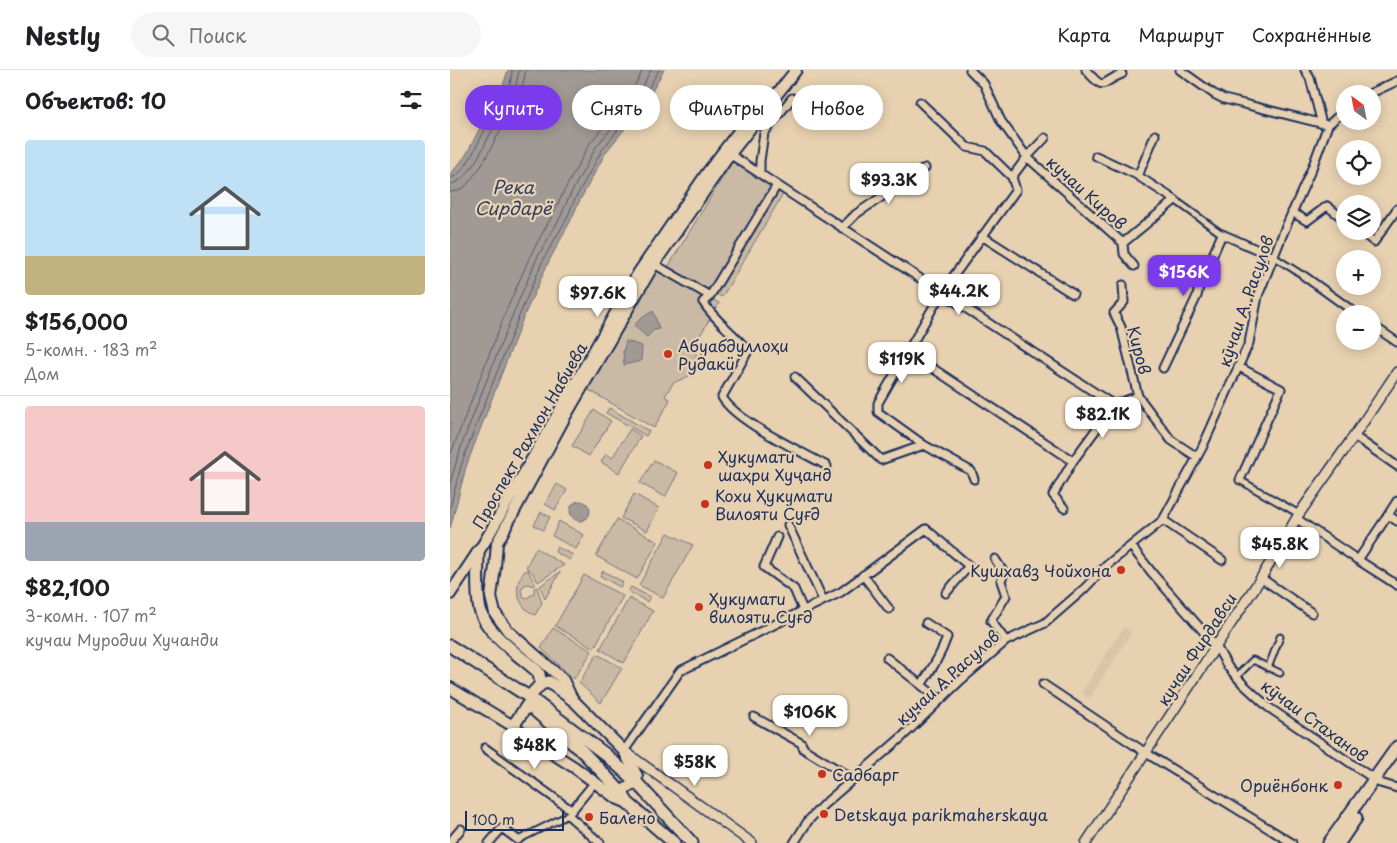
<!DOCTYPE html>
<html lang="ru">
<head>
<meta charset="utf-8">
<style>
	:root { --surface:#fff; --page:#f6f6f6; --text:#202124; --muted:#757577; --line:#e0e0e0; --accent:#7c3aed }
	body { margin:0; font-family:"Playpen Sans",sans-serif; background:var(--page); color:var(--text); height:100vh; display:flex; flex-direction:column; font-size:19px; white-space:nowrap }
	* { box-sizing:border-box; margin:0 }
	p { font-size:16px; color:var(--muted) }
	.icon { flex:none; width:28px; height:28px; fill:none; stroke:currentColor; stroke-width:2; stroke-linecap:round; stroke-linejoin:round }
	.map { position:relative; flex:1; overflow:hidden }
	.side { display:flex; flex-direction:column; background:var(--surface); width:450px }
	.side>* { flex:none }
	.hud { position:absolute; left:15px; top:15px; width:475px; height:45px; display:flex; gap:10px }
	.needle { width:32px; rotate:328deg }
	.buttons { position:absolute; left:886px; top:15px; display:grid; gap:10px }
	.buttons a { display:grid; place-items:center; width:45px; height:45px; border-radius:50%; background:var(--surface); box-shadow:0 2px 12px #0003; font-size:25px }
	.scale { position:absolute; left:15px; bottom:12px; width:99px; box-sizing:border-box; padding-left:5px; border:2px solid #1b2f5e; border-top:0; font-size:14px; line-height:18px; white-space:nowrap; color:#1b2f5e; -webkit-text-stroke:4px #e7d1b0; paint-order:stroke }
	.price { position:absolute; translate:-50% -42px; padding:0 11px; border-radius:10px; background:#fff; color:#222; font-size:16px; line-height:32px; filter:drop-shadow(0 1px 2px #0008) }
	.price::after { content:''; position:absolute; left:50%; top:30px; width:15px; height:11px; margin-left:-8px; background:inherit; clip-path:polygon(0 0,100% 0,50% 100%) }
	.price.active { background:var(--accent); color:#fff }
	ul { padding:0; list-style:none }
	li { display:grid; align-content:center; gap:10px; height:265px; padding:0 25px }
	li+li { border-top:1px solid var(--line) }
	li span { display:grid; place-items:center; height:155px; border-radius:5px; color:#555 }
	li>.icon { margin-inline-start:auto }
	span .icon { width:90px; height:90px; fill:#fffc; stroke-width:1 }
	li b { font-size:21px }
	h2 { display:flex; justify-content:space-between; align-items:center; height:60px; padding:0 25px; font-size:21px }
	.chip { padding:0 18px; border-radius:22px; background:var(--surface); box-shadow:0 2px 12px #0003; font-size:18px; line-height:45px }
	.chip.active { background:var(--accent); color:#fff }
	header { display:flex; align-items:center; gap:30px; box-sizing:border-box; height:70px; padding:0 25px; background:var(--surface); border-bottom:1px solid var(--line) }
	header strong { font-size:24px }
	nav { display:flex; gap:28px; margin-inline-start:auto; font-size:18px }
	.search { width:350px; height:45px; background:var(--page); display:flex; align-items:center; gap:12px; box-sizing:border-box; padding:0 18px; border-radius:28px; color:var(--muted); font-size:19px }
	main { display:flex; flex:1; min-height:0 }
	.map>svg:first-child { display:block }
</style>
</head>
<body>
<header>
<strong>Nestly</strong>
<div class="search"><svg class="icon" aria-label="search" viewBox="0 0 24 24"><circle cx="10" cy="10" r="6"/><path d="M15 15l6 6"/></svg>Поиск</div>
<nav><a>Карта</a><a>Маршрут</a><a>Сохранённые</a></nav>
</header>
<main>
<section class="side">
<h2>Объектов: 10<svg class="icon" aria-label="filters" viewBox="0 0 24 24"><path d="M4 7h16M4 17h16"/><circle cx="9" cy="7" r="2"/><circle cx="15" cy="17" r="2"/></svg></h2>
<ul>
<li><span style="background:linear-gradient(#bfe0f5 75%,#c2b280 0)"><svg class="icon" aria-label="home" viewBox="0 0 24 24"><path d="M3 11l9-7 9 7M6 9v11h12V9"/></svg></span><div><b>$156,000</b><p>5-комн. · 183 m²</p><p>Дом</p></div></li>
<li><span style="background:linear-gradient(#f6c9c9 75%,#9aa5b1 0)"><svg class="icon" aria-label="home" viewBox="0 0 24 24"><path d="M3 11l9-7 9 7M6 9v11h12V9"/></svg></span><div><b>$82,100</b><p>3-комн. · 107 m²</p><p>кучаи Муродии Хучанди</p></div></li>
</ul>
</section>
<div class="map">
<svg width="947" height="773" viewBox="0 0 947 773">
	<rect width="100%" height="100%" fill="#e7d1b0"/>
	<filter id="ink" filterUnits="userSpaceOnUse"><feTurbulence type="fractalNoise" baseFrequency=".02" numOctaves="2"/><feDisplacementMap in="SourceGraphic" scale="10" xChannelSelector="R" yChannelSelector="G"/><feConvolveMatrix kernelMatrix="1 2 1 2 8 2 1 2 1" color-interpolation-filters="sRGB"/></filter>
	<g filter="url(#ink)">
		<path fill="#d8c5aa" d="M674,557L682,562L639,629L631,623Z"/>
		<path fill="#cab9a4" stroke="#727481" d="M282,92L333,124L272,227L218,197Z
			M207,197L269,233L244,276L248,292L239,306L223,313L215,326L220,330L204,358L137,319Z
			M159,338L199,361L196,366L156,343Z
			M144,340L161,351L139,386L122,376Z
			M180,359L191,366L169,403L151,392L156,384L162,388Z
			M204,390L228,403L215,427L190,413Z
			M107,414L117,420L105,440L95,434Z
			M184,424L209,438L197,461L171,448Z
			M91,442L100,447L93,460L84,455Z
			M167,449L208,472L187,509L146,486Z
			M109,451L134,465L126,479L102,466Z
			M218,463L243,475L213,528L189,515Z
			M107,477L123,485L120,490L105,482Z
			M86,478L114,495L88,512L83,503L76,497Z
			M76,500H78L85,514L83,516L78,514L74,515L71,520L73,526L76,528L84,524V518L87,517L92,533L85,545C82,543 77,541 75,538C65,527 65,510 76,500Z
			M153,501L173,512L170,517L150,506Z
			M110,502L95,529L90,516Z
			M134,505L173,526L144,578L105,556Z
			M181,517L200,527L197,532L178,521Z
			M179,528L203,541L174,593L150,579Z
			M103,558L142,581L124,609L91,578Z
			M147,584L172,598L151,633L129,613Z"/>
		<path fill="#a19994" stroke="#6b6f7e" d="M58,0H214L195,34L156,82L129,132L120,152L99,191L73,248L23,378L16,397L0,459V105L16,85L33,52L49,28Z
			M203,241L209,259L204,260L197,267L184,256L190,249Z
			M176,271L192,276L191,291L174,295L173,282Z
			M120 441a10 10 0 1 1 20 0a10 10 0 1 1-20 0Z"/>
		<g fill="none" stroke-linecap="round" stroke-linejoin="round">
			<path stroke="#515974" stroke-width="1" d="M0,108C16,106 31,65 39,52C43,44 50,38 54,30C58,23 62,8 62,0
				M0,114C20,113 35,72 44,57C49,48 56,40 61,30C64,23 68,8 69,0
				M0,122L8,121L15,117L32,95L50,61L66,36L70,27L76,0
				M0,386L56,241L82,182L103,144L113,123L140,73L180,24L193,0
				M0,413L12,374L45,289L63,244L88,186L110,148L119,127L146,77L186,28L201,0
				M0,438L11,396L18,376L69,246L94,188L116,150L125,129L152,80L191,31L209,0"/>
			<defs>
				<path id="pedestrian" d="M725,130L772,164
					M824,187L854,206
					M793,412L849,444
					M818,598L830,567
					M786,607L803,590L830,603
					M68,770L118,745"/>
				<path id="minor" d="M520,0L534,14L551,51L577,87L673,173L725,130L685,104L646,86
					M636,0C656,23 650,12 672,4
					M730,0L764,24L774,29L878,55
					M855,0L860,8L872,54
					M919,24L947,11
					M470,32L517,77L535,81L562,107L577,87L595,68
					M278,83L664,335L688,326L721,370L747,387
					M310,104V91L314,63L342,28
					M688,106L705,65
					M327,115L260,226L253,232C265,251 284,263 298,281L272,327C286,352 351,381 377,396
					M842,142L857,151L877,136L895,150
					M392,158L406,144L475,98
					M910,161L924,172L947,139
					M532,166L623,224
					M673,173L674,184L684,196
					M204,194L260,226
					M854,206L907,244
					M673,215L674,232L664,243L671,257L688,326
					M922,255L947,272
					M458,282L623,391L603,425L614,438
					M789,297L831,319L790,410
					M713,298L747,226L749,217L772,164L824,187
					M345,307L431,390L474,375
					M904,366L947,396
					M623,391L664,335
					M524,409L521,401L474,375L428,342V333L492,222L566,120L562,107
					M947,431L938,445L947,451
					M847,449L908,490L938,445
					M713,450L772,490
					M338,455L373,530
					M327,467L314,497L344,519L353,540
					M681,476L703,504L766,576L778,597L793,614L818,637L924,709L930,713L947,718
					M545,489L554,503L551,511L556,526L541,551L556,571
					M908,490L947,515
					M413,505L439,539
					M811,508L862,543
					M437,588L490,630
					M593,614L696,683L842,773
					M471,615C482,599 491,585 497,567L476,553
					M304,647L351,673L354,679L403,709
					M35,678L121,740
					M174,681L230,601L391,522L476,459L519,496L496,523
					M145,712L118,745L150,773
					M0,772L11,759
					M39,773L52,758L68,770
					M344,773L358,751L372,736L452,667L511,610L556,571L595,553L634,519L657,495L713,450L752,378L799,273L808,226L834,161L862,98L878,55L895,40"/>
				<path id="tertiary" d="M174,681L302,773
					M636,773L811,508L849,444L904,366L947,302"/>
				<path id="secondary" d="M0,524L34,473L189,202L257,103L298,49
					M0,618L63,656L86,673L124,697L166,728L178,733
					M171,722L186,712L187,706L174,681L122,629L113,610L109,606L58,561L45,543L41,527L45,497L47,473L116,345L204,194L280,84L346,0"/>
				<path id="primary" d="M28,482C28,499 26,524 30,540C37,564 69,585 87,601L89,604L91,614
					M0,576L79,627L155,684L186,712L242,773
					M79,627L91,614L99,612L122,629
					M82,638L134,683L171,722L178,733L224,773
					M63,656L78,634
					M879,773L947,677
					M889,773L906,748"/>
			</defs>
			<use href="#pedestrian" stroke="#1b2f5e" stroke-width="9"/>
			<use href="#minor" stroke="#1b2f5e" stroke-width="11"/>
			<use href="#tertiary" stroke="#1b2f5e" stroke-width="12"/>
			<use href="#secondary" stroke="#1b2f5e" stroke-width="14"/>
			<use href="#primary" stroke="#1b2f5e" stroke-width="15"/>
			<use href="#pedestrian" stroke="#e7d1b0" stroke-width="5"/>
			<use href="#minor" stroke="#e7d1b0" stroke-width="7"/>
			<use href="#tertiary" stroke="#e7d1b0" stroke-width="9"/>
			<use href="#secondary" stroke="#e7d1b0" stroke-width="10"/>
			<use href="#primary" stroke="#e7d1b0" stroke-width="11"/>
		</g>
	</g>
	<g fill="#c8321e" stroke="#e7d1b0" stroke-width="2">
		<circle cx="218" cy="284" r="5"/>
		<circle cx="258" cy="395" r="5"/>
		<circle cx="255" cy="434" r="5"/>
		<circle cx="671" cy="500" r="5"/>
		<circle cx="249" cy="537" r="5"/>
		<circle cx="372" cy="704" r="5"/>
		<circle cx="888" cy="715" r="5"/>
		<circle cx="374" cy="744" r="5"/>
		<circle cx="139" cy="747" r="5"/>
	</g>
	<g text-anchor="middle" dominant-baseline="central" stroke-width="4.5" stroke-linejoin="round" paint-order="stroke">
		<g font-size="16" fill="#1b2f5e" stroke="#e7d1b0">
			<text transform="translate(637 122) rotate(42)">кучаи Киров</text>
			<text transform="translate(795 231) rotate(-71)">кӯчаи А. Расулов</text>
			<text transform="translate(690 280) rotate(75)">Киров</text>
			<text transform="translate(79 365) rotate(-60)">Проспект Рахмон Набиева</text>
			<text transform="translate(746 579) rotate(-57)">кучаи Фирдавси</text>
			<text transform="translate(497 607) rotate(-42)">кучаи А.Расулов</text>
			<text transform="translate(865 650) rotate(36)">кӯчаи Стаханов</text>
		</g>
		<g font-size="16" fill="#1b2f5e" stroke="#e7d1b0" text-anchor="start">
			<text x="228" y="275">Абуабдуллоҳи<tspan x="228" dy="18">Рудакӣ</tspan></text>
			<text x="268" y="386">Ҳукумати<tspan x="268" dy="18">шаҳри Хуҷанд</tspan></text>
			<text x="265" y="425">Кохи Ҳукумати<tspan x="265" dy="18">Вилояти Суғд</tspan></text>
			<text x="661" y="500" text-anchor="end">Кушхавз Чойхона</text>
			<text x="259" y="528">Ҳукумати<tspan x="259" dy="18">вилояти Суғд</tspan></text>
			<text x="382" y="704">Садбарг</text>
			<text x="878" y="715" text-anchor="end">Ориёнбонк</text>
			<text x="384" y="744">Detskaya parikmaherskaya</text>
			<text x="149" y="747">Балено</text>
		</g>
		<g font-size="18" font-style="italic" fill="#2f3f66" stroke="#e7d1b0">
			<text x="63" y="116">Река<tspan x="63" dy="21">Сирдарё</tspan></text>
		</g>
	</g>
</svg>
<div class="buttons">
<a><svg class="needle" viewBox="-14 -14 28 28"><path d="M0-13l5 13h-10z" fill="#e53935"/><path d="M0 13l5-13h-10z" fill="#757577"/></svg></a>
<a><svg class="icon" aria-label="locate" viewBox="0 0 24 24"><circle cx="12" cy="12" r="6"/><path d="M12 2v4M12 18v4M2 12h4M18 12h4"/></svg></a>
<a><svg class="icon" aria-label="layers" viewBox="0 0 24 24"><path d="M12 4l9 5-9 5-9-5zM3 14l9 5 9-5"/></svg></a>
<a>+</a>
<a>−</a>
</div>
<div class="scale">100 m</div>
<b class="price" style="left:439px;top:135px">$93.3K</b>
<b class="price active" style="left:734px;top:227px">$156K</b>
<b class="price" style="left:509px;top:246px">$44.2K</b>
<b class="price" style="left:148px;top:248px">$97.6K</b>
<b class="price" style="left:452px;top:314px">$119K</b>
<b class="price" style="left:653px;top:369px">$82.1K</b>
<b class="price" style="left:830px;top:499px">$45.8K</b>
<b class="price" style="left:360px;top:667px">$106K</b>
<b class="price" style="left:85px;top:700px">$48K</b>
<b class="price" style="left:245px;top:717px">$58K</b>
<div class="hud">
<a class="chip active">Купить</a>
<a class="chip">Снять</a>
<a class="chip">Фильтры</a>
<a class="chip">Новое</a>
</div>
</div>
</main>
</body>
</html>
